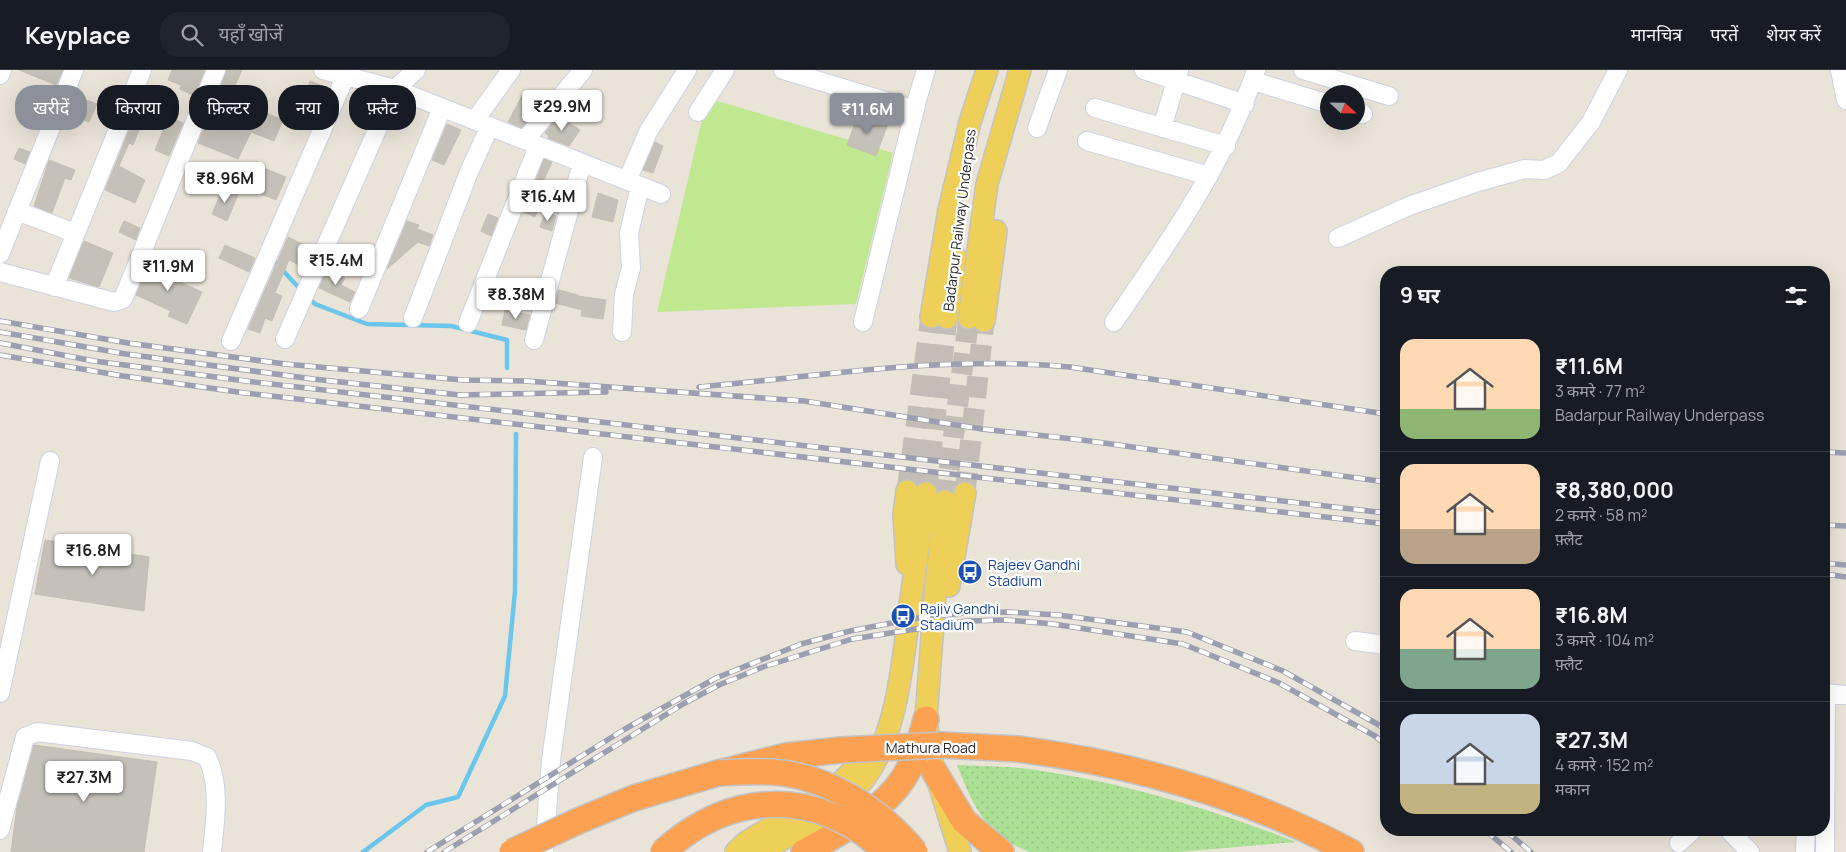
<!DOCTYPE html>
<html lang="hi">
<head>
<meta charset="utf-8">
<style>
	:root { --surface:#171b24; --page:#20242c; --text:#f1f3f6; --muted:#9ea1a6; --line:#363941; --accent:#8c9099 }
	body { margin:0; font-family:Manrope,"Noto Sans Devanagari",sans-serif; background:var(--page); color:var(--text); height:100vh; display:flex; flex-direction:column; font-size:19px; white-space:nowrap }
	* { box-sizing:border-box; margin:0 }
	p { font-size:16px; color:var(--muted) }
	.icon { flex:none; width:28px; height:28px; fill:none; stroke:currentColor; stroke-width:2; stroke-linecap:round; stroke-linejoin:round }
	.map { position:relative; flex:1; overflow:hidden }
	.details { position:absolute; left:1380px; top:196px; width:450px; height:570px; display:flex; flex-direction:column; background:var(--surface); border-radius:20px; box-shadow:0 5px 20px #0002 }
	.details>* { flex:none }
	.hud { position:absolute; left:15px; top:15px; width:475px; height:45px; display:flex; gap:10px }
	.needle { width:32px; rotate:112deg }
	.fabs { position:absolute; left:1320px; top:15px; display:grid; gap:10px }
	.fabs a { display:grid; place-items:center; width:45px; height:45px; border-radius:50%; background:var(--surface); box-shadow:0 5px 20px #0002; font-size:25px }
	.price { position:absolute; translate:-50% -42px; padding:0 11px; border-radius:5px; background:#fff; color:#222; font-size:16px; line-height:32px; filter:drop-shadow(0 1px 2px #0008) }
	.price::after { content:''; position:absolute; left:50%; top:30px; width:15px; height:11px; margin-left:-8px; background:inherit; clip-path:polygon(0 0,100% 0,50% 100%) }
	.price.active { background:var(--accent); color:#fff }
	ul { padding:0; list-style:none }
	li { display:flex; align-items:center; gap:15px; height:125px; padding:0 20px }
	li+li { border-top:1px solid var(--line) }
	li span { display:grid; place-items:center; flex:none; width:140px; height:100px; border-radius:15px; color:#555 }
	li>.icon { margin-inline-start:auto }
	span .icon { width:60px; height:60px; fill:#fffc; stroke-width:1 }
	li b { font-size:21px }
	h2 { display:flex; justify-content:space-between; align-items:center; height:60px; padding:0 20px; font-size:21px }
	.pill { padding:0 18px; border-radius:20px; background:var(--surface); box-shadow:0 5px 20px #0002; font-size:18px; line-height:45px }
	.pill.active { background:var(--accent); color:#fff }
	header { display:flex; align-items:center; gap:30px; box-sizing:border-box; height:70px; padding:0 25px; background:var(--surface); border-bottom:1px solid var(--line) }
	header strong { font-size:24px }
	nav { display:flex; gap:28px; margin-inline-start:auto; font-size:18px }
	.search { width:350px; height:45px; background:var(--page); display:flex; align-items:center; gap:12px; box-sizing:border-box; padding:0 18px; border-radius:20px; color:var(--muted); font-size:19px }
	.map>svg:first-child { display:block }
</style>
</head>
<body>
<header>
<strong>Keyplace</strong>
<div class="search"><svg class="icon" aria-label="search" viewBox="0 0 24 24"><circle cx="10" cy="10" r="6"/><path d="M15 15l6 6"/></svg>यहाँ खोजें</div>
<nav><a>मानचित्र</a><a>परतें</a><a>शेयर करें</a></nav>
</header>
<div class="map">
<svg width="1846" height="782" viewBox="0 0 1846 782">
	<defs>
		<pattern id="park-dots" width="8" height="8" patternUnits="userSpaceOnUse" patternTransform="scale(1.25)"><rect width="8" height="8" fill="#ace195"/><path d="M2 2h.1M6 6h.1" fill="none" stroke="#94c180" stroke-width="1.8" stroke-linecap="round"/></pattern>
	</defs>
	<rect width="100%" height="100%" fill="#eae3d8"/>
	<path fill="url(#park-dots)" d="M957,695C981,696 1005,696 1029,699C1121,712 1209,738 1296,772L1178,782H1029C986,765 973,736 957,695Z"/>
	<path fill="#c0e890" d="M707,28L893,83L856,234L657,242Z"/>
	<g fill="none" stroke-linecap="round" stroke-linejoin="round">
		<path stroke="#6bc6ec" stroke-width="4.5" d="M273,188V190L302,221
			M308,227L315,234L367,254L451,256L507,270V298
			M363,782L426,735L458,727L505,626L515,521L516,364"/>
	</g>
	<path fill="#c5c0b8" stroke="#c5bfb3" d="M19,0H63L56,15Z
		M172,0H205L194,26L180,19L181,15L168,10Z
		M226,0H242L232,22L259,34L257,39L283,50L274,71L251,62L238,89L198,73Z
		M310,11L328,18L318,43L300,35Z
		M364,22L380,26L374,40L359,33Z
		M524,22L543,32L522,58L508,52Z
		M76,26L97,34L89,52L69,43Z
		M400,35L404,37L397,54L392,52Z
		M858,45L887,56L876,86L847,75Z
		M169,46L183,53L169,86L155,80Z
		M558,46L580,60L569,76L548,68L549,66L545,63Z
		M133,51L141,55L133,75L129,73L119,96L145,110L135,133L105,120Z
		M447,54L461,60L444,95L432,90Z
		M655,72L663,76L653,103L643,100Z
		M19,78L30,82L25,94L14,89Z
		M544,89L552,92L543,112L548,114L535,147L523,142Z
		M49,90L75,100L71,110L65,108L52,143L34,136Z
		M261,97L286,107L276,130L251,120Z
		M223,118L238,125L227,151L212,144Z
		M598,123L618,130L613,152L592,147Z
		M545,142L556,146L552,161L540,157Z
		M488,144L498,148L491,166L481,161Z
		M124,151L140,158L136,170L119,162Z
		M407,151L419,155L417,159L433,165L429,176L418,172L387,199Z
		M288,167L313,179L305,198L289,190L275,223L282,226L272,251L265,248L260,263L248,259Z
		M84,171L113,183L99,217L69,208Z
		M225,175L255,188L249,202L219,188Z
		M151,189L171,198L167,206L202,222L187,254L168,246L171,241L136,225Z
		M327,200L345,208L341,215L355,222L350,232L319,218Z
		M559,220L578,225V226L606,230L603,249L581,246L582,240L555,233Z
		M505,240L530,245L526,260L502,255Z
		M45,470L149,487L144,541L35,524Z
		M34,675L157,692L144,782H11L17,737Z"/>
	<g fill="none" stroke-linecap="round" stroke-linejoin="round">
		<path stroke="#c3bdb5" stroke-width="21" stroke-dasharray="21 11" stroke-linecap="butt" d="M907,421L931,247
			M926,423L947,248
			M965,423L984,251
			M945,431L969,248"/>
		<defs>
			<path id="minor" d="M323,0L395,19L661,124
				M783,0L915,40
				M1144,0L1245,34
				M1303,0L1389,26
				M1840,0L1846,30
				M0,5L2,0
				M1253,11L1329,34
				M1095,38L1226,76
				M698,42L725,0
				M1356,42L1363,44
				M475,50L511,0
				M1037,58L1058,0
				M1162,58L1179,1
				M525,70L583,0
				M1087,71L1209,106
				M627,111L648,62L687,0
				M17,141L75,163
				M1338,168L1409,136L1478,112L1525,99L1544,100L1559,93L1591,52L1618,0
				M0,184L74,0
				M0,202L114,232L123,229L216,0
				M54,217L142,0
				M359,239L442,38
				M413,248L469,102L490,56
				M863,252L917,30L926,0
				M1114,252C1170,170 1224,95 1256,0
				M468,253L538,76
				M622,262L624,224L631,198L629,163L640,116
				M285,269L395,19L416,0
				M534,270L582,93
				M231,271L348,0
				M1355,571L1386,575
				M0,623L50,391
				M1824,623L1846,625
				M0,760L25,667L37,662L192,681L207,687C221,716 215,751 212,782
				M1729,760L1750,782
				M1679,773L1693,760
				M544,782L551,690L593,387
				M1805,782L1806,760
				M1825,782L1826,623"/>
			<path id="major" d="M931,247L949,140L970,52L987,0
				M947,248L955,186
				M969,248L987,114L1020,0
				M984,251L996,161
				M945,431L935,525L926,649L932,692L960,782
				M907,494L904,444L907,421
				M949,516L965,423
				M736,782L745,773C783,748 845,723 865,682
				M759,782C793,763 833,746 859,715C897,672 903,591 910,535C915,498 921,460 926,423"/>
			<path id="highway" d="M1018,679C1134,694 1248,727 1351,782
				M934,701L964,751L1001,782
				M578,751L634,728L718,703L786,686L841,680
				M804,782C836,765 875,745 898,716C913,697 920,672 926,649"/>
		</defs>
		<use href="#minor" stroke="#ced1e1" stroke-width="20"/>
		<use href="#major" stroke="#c3c3c3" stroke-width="24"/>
		<use href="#highway" stroke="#c3c3c3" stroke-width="28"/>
		<use href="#minor" stroke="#fff" stroke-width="18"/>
		<use href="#major" stroke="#eed059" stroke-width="21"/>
		<use href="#highway" stroke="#fca051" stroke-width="25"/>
		<defs>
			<path id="rail" d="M0,251L128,273L285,294L463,310L526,311L804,331L982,359L1082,370L1386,412
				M0,262L126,284L313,309L460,325L606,322
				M0,273L94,291L246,311L1386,443
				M0,285L123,306L245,323L1386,454
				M699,317C823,306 945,285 1070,297L1386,344
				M1824,382L1846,383
				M1824,455L1846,456
				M1824,493L1846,495
				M1824,504L1846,507
				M1485,760L1511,782
				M1505,760L1531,782
				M427,782L625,659L716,608L801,574L850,561L923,547L965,543L1008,542L1058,545L1187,562L1283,601L1386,659
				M444,782L683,634L719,615L763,597L852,569L968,551L1007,550L1053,554L1183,574L1277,612L1375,666L1386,675"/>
		</defs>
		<use href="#rail" stroke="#9c9eb2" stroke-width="5.5"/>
		<use href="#rail" stroke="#fff" stroke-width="4" stroke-dasharray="11" stroke-linecap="butt"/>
		<defs>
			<path id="highway-bridge" d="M841,680L942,675L1018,679
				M718,703C735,702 754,701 771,702C827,705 880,740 915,782
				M512,782L578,751
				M663,782C731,719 819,718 886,782"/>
		</defs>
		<use href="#highway-bridge" stroke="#c3c3c3" stroke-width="28" stroke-linecap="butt"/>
		<use href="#highway-bridge" stroke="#fca051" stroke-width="25"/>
	</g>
	<defs>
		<symbol id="bus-disc" viewBox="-11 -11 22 22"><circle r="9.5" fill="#1a4fb4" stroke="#fff"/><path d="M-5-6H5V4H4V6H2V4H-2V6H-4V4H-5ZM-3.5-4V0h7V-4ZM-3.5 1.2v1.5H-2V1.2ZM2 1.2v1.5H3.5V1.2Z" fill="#fff"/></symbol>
	</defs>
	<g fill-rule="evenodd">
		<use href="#bus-disc" x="956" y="488" width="28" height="28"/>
		<use href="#bus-disc" x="889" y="532" width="28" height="28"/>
	</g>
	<g text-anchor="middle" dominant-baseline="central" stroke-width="4.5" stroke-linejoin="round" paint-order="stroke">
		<g font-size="14" fill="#272727" stroke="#fff">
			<text transform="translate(959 150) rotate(-83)">Badarpur Railway Underpass</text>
			<text x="931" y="677">Mathura Road</text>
		</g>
		<g font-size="14" fill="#164399" stroke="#fff" text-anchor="start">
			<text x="988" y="494">Rajeev Gandhi<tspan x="988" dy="16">Stadium</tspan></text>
			<text x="920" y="538">Rajiv Gandhi<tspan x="920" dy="16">Stadium</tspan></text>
		</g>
	</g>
</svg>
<div class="fabs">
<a><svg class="needle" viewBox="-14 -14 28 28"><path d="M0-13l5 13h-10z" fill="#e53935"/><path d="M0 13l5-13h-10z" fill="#9ea1a6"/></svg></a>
</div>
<b class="price" style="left:562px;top:62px">₹29.9M</b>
<b class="price active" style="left:867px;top:65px">₹11.6M</b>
<b class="price" style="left:225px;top:134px">₹8.96M</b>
<b class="price" style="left:548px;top:152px">₹16.4M</b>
<b class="price" style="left:336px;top:216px">₹15.4M</b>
<b class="price" style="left:168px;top:222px">₹11.9M</b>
<b class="price" style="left:516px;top:250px">₹8.38M</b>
<b class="price" style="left:93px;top:506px">₹16.8M</b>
<b class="price" style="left:84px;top:733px">₹27.3M</b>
<div class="hud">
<a class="pill active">खरीदें</a>
<a class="pill">किराया</a>
<a class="pill">फ़िल्टर</a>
<a class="pill">नया</a>
<a class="pill">फ़्लैट</a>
</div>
<section class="details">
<h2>9 घर<svg class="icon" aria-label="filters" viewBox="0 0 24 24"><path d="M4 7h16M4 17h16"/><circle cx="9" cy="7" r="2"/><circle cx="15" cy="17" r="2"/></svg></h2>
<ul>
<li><span style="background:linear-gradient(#ffd9b3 70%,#8fb573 0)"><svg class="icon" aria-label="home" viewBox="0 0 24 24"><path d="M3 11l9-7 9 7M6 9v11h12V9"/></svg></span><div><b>₹11.6M</b><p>3 कमरे · 77 m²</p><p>Badarpur Railway Underpass</p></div></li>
<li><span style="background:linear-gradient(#ffd9b3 65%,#b9a48a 0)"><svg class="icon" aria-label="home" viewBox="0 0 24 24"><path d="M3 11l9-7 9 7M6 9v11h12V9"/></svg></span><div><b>₹8,380,000</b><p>2 कमरे · 58 m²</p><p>फ़्लैट</p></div></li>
<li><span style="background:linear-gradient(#ffd9b3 60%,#7fa58c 0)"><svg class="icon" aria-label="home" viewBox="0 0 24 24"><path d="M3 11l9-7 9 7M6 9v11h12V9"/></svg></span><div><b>₹16.8M</b><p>3 कमरे · 104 m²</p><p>फ़्लैट</p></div></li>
<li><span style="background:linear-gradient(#c9d6e8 70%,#c2b280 0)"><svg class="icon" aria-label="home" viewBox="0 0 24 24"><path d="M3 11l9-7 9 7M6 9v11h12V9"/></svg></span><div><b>₹27.3M</b><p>4 कमरे · 152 m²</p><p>मकान</p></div></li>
</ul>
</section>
</div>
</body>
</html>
